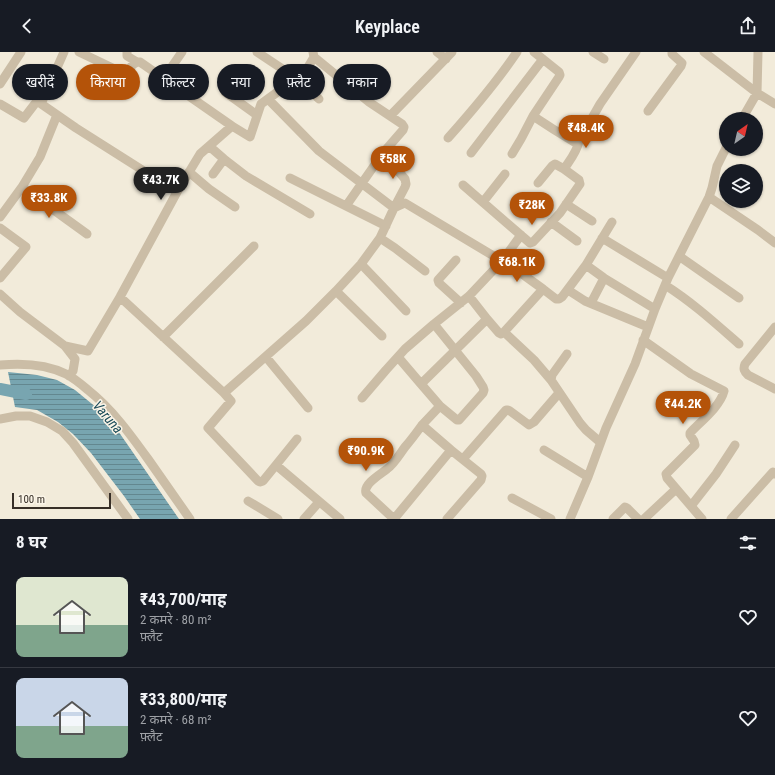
<!DOCTYPE html>
<html lang="hi">
<head>
<meta charset="utf-8">
<style>
	:root { --surface:#171b24; --page:#20242c; --text:#f1f3f6; --muted:#9ea1a6; --line:#363941; --accent:#b45309 }
	body { margin:0; font-family:"Roboto Condensed","Noto Sans Devanagari",sans-serif; background:var(--page); color:var(--text); height:100vh; display:flex; flex-direction:column; font-size:15px; white-space:nowrap }
	* { box-sizing:border-box; margin:0 }
	p { font-size:13px; color:var(--muted) }
	.icon { flex:none; width:22px; height:22px; fill:none; stroke:currentColor; stroke-width:2; stroke-linecap:round; stroke-linejoin:round }
	.map { position:relative; height:467px; overflow:hidden }
	.drawer { display:flex; flex-direction:column; background:var(--surface); flex:1 }
	.drawer>* { flex:none }
	.hud { position:absolute; left:12px; top:12px; width:400px; height:36px; display:flex; gap:8px }
	.needle { width:26px; rotate:34deg }
	.controls { position:absolute; left:719px; top:60px; display:grid; gap:8px }
	.controls a { display:grid; place-items:center; width:44px; height:44px; border-radius:50%; background:var(--surface); box-shadow:0 1px 3px #0004; font-size:20px }
	.scale { position:absolute; left:12px; bottom:10px; width:99px; box-sizing:border-box; padding-left:4px; border:2px solid #372f27; border-top:0; font-size:11px; line-height:14px; white-space:nowrap; color:#372f27; -webkit-text-stroke:3px #faf4e7; paint-order:stroke }
	.price { position:absolute; translate:-50% -34px; padding:0 9px; border-radius:14px; background:var(--accent); color:#fff; font-size:13px; line-height:26px; filter:drop-shadow(0 1px 2px #0008) }
	.price::after { content:''; position:absolute; left:50%; top:24px; width:12px; height:9px; margin-left:-6px; background:inherit; clip-path:polygon(0 0,100% 0,50% 100%) }
	.price.on { background:#222; color:#fff }
	ul { padding:0; list-style:none }
	li { display:flex; align-items:center; gap:12px; height:100px; padding:0 16px }
	li+li { border-top:1px solid var(--line) }
	li span { display:grid; place-items:center; flex:none; width:112px; height:80px; border-radius:8px; color:#555 }
	li>.icon { margin-inline-start:auto }
	span .icon { width:48px; height:48px; fill:#fffc; stroke-width:1 }
	li b { font-size:17px }
	h2 { display:flex; justify-content:space-between; align-items:center; height:48px; padding:0 16px; font-size:17px }
	.pill { padding:0 14px; border-radius:18px; background:var(--surface); box-shadow:0 1px 3px #0004; font-size:14px; line-height:36px }
	.pill.on { background:var(--accent); color:#fff }
	header { display:flex; justify-content:space-between; align-items:center; height:52px; padding:0 16px; background:var(--surface); font-size:18px; font-weight:600 }
	.map>svg:first-child { display:block }
</style>
</head>
<body>
<header><svg class="icon" aria-label="back" viewBox="0 0 24 24"><path d="M15 5l-7 7 7 7"/></svg>Keyplace<svg class="icon" aria-label="share" viewBox="0 0 24 24"><path d="M12 15V3M7 8l5-5 5 5M5 13v7h14v-7"/></svg></header>
<div class="map">
<svg width="775" height="467" viewBox="0 0 775 467">
	<defs>
		<pattern id="water-rules" width="6" height="5" patternUnits="userSpaceOnUse"><rect width="6" height="5" fill="#78a5b0"/><path d="M0 2.5h6" fill="none" stroke="#63878f"/></pattern>
	</defs>
	<rect width="100%" height="100%" fill="#f2ebda"/>
	<path fill="url(#water-rules)" d="M8,320L37,323L57,328L75,338L97,356L116,376L179,467H140L124,444L91,401L73,382L58,370L37,358L15,355Z"/>
	<g fill="none" stroke-linecap="round" stroke-linejoin="round">
		<path stroke="#78a5b0" stroke-width="12" d="M0,337L26,342"/>
		<path stroke="#cbbda6" stroke-width="9" d="M79,0L123,21C130,19 132,9 140,10L232,74
			M127,0V4L137,10
			M257,0L296,26L319,47
			M437,0L446,7
			M593,0L604,7
			M704,0L757,41L775,52
			M314,5L369,50L402,72L404,75L403,78L383,101L346,154
			M164,26L182,0
			M0,32L21,0
			M225,40L257,63
			M268,47L319,99L394,156L405,151L502,209L469,244L434,272L476,324L483,335L484,338L483,341L459,368H457L440,354
			M0,52L24,66L37,49L76,76L177,140
			M41,52L64,0
			M648,59L681,14L682,11L672,2V0
			M390,64L452,0
			M533,64L553,77L574,90L579,89L600,52L636,0
			M742,67L757,41L758,0
			M448,86C473,58 496,31 517,0
			M209,94L224,107L246,124L310,162
			M471,101L543,7
			M512,102L521,87L533,64L559,25L560,23L559,20L534,0
			M564,117C570,108 577,100 579,89
			M189,120L209,137L235,155
			M213,122L224,107
			M290,126L386,174
			M463,133L530,191L533,190L560,161L580,132L579,128L564,117L555,112L552,114L538,131
			M22,135L87,182
			M709,145L758,178L775,191
			M483,150L505,122
			M566,152L592,169
			M0,165L22,135L40,105L57,63
			M551,170L577,189
			M0,176L26,195L0,226
			M521,183L502,209L525,224L543,237
			M380,186L395,196L425,219
			M602,186L668,226
			M679,204L739,246
			M456,208L438,228L439,231L461,251
			M361,212L406,259
			M586,213L604,226L655,257
			M665,233C692,250 715,271 739,292
			M568,238L585,249L648,275
			M336,239L382,284
			M0,242L20,260L65,294L88,299L120,245L177,140L200,102L232,74L250,85L261,52L305,20L314,5L313,0
			M469,244L487,267
			M120,245L224,341L231,349L208,376L258,429L260,430L263,429L276,413L340,467
			M591,251L604,226
			M775,275L745,312C743,317 744,319 748,323L775,337
			M504,280L534,308L551,328
			M163,285L254,194
			M643,288L691,322L724,339C720,355 700,370 690,381V383L694,389L695,393L666,422L667,426L702,467
			M65,294L75,307L73,319L69,324
			M567,302L552,323L551,328L580,371L586,378L600,390
			M266,305L308,356
			M398,305L421,332
			M0,313C22,311 46,312 66,322C74,326 81,332 88,338C112,357 130,382 148,407C162,427 176,447 190,467
			M224,341L306,269L336,239L361,212L380,186L394,156L405,135L406,132L405,127L383,101
			M362,346L386,318L405,297L434,272
			M0,367L16,364H30L47,370L62,379L73,391L128,467
			M544,398L588,425
			M463,407L506,358H508L510,359L529,373L534,370L559,341
			M276,413L297,387
			M512,446L551,467
			M248,449L278,467
			M691,454L716,422L735,393
			M304,467L319,450
			M394,467L366,441C363,432 381,422 387,417C395,411 399,403 405,395C411,388 417,380 422,373
			M394,467L451,398
			M447,467L481,428L482,424L481,422L451,398L422,373L440,354L421,332L487,267L499,281L501,282L504,280L543,237L556,247H559L562,245L586,213L612,170
			M570,467L588,425L606,376L635,312L655,257L668,226L709,145L712,136L717,114L726,96
			M613,467L625,455L627,456L638,467
			M644,467L676,437
			M731,467L773,420L775,422"/>
	</g>
	<g text-anchor="middle" dominant-baseline="central" stroke-width="3" stroke-linejoin="round" paint-order="stroke">
		<g font-size="14" font-style="italic" fill="#1b4b59" stroke="#faf4e7">
			<text transform="translate(108 365) rotate(49)">Varuna</text>
		</g>
	</g>
</svg>
<div class="controls">
<a><svg class="needle" viewBox="-14 -14 28 28"><path d="M0-13l5 13h-10z" fill="#e53935"/><path d="M0 13l5-13h-10z" fill="#9ea1a6"/></svg></a>
<a><svg class="icon" aria-label="layers" viewBox="0 0 24 24"><path d="M12 4l9 5-9 5-9-5zM3 14l9 5 9-5"/></svg></a>
</div>
<div class="scale">100 m</div>
<b class="price" style="left:586px;top:97px">₹48.4K</b>
<b class="price" style="left:393px;top:128px">₹58K</b>
<b class="price on" style="left:161px;top:149px">₹43.7K</b>
<b class="price" style="left:49px;top:167px">₹33.8K</b>
<b class="price" style="left:532px;top:174px">₹28K</b>
<b class="price" style="left:517px;top:231px">₹68.1K</b>
<b class="price" style="left:683px;top:373px">₹44.2K</b>
<b class="price" style="left:366px;top:420px">₹90.9K</b>
<div class="hud">
<a class="pill">खरीदें</a>
<a class="pill on">किराया</a>
<a class="pill">फ़िल्टर</a>
<a class="pill">नया</a>
<a class="pill">फ़्लैट</a>
<a class="pill">मकान</a>
</div>
</div>
<section class="drawer">
<h2>8 घर<svg class="icon" aria-label="filters" viewBox="0 0 24 24"><path d="M4 7h16M4 17h16"/><circle cx="9" cy="7" r="2"/><circle cx="15" cy="17" r="2"/></svg></h2>
<ul>
<li><span style="background:linear-gradient(#dfe7d0 60%,#7fa58c 0)"><svg class="icon" aria-label="home" viewBox="0 0 24 24"><path d="M3 11l9-7 9 7M6 9v11h12V9"/></svg></span><div><b>₹43,700/माह</b><p>2 कमरे · 80 m²</p><p>फ़्लैट</p></div><svg class="icon" aria-label="heart" viewBox="0 0 24 24"><path d="M12 20l-8-8c-3-5 5-10 8-4 3-6 11-1 8 4z"/></svg></li>
<li><span style="background:linear-gradient(#c9d6e8 60%,#7fa58c 0)"><svg class="icon" aria-label="home" viewBox="0 0 24 24"><path d="M3 11l9-7 9 7M6 9v11h12V9"/></svg></span><div><b>₹33,800/माह</b><p>2 कमरे · 68 m²</p><p>फ़्लैट</p></div><svg class="icon" aria-label="heart" viewBox="0 0 24 24"><path d="M12 20l-8-8c-3-5 5-10 8-4 3-6 11-1 8 4z"/></svg></li>
</ul>
</section>
</body>
</html>
